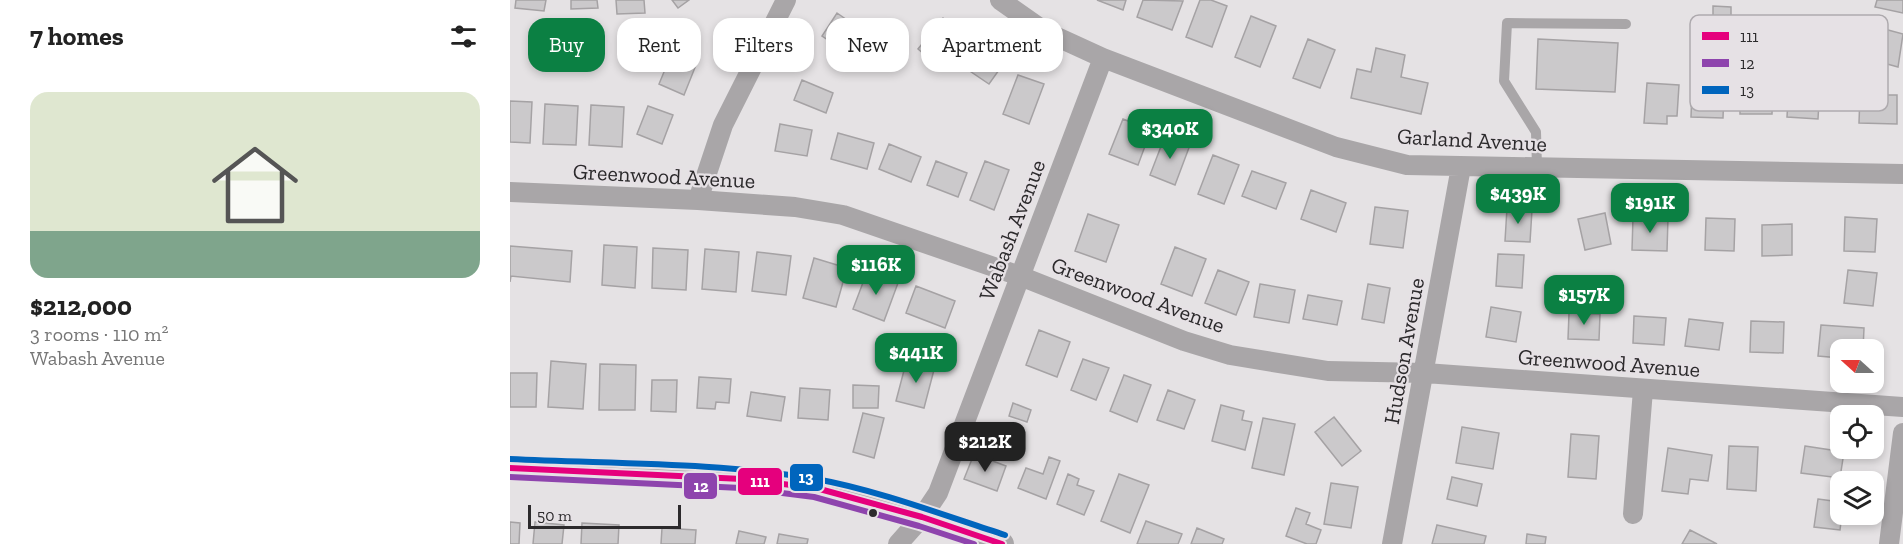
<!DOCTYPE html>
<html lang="en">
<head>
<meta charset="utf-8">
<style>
	:root { --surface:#fff; --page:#f2f2f2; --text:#222; --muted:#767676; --line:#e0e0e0; --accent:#0b8043 }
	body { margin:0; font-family:"Zilla Slab",serif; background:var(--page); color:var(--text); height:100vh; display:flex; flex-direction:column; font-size:22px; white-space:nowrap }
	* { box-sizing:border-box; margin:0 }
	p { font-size:20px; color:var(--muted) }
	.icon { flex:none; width:33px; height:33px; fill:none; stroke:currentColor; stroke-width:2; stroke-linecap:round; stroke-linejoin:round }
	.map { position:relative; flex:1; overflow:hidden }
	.drawer { display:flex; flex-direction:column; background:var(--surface); width:510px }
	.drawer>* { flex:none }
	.hud { position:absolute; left:18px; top:18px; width:570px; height:54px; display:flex; gap:12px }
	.needle { width:39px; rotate:291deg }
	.controls { position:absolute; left:1320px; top:339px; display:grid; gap:12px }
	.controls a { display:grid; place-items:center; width:54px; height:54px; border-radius:12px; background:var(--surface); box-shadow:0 3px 9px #0003; font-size:30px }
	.scale { position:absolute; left:18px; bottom:15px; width:153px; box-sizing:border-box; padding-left:6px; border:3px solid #2c2a2c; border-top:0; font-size:16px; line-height:21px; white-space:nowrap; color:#2c2a2c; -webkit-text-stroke:4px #e6e1e5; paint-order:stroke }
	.price { position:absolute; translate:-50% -51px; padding:0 14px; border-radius:12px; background:var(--accent); color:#fff; font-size:20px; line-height:39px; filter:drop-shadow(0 2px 3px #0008) }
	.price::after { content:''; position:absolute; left:50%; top:36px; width:18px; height:14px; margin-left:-9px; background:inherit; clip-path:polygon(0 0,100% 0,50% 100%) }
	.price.current { background:#222; color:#fff }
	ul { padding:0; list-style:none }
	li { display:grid; align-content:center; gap:12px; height:318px; padding:0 30px }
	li+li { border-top:2px solid var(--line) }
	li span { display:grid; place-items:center; height:186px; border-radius:18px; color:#555 }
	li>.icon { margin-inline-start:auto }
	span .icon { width:108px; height:108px; fill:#fffc; stroke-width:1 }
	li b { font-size:26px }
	h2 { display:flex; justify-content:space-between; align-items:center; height:72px; padding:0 30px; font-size:26px }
	.chip { padding:0 21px; border-radius:18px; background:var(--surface); box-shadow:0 3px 9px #0003; font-size:21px; line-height:54px }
	.chip.current { background:var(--accent); color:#fff }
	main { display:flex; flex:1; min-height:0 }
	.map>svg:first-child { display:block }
</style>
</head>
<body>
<main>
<section class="drawer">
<h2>7 homes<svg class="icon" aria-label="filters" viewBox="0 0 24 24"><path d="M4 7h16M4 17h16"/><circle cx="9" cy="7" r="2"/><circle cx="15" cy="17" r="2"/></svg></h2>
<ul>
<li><span style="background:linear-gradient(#dfe7d0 75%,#7fa58c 0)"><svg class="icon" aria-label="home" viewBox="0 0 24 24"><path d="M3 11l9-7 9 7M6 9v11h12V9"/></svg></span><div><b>$212,000</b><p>3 rooms · 110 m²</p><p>Wabash Avenue</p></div></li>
</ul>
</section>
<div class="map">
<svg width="1393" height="544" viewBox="0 0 1393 544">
	<rect width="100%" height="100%" fill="#e5e2e4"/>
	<path fill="#cbc9cb" stroke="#a5a2a4" stroke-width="1.5" d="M6,0H36L34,11L5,8Z
		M61,0H87L88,8L61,9Z
		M106,0H134L135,13L107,14Z
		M162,0H179L168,8Z
		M587,0H616L613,10Z
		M633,0L673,1L662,30L627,17Z
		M690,0H701L717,6L702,47L676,37Z
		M1367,0H1393V13L1365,7Z
		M1203,6L1221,7V29H1203Z
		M327,13L363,38L348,60L312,36Z
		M741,16L766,26L750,67L725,57Z
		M433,18L454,36L429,67L408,49Z
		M1367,27L1393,34L1388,67L1359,59Z
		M798,39L825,50L810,88L783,78Z
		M1028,39L1108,43L1105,92L1026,89Z
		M466,44L494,63L479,84L451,65Z
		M866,48L895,55L891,77L918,83L911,114L841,98L847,69L861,72Z
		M161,55L186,65L174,95L149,84Z
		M1280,65L1311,67L1308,119L1277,117Z
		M508,75L534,84L519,124L493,114Z
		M1230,75H1263L1262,114H1230Z
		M292,80L323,93L316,113L284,100Z
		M1137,83L1169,85L1167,116H1157V124L1134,123Z
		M1182,90L1214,91L1213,118L1181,117Z
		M1350,95H1387V124L1349,123Z
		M0,101L22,102L20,143L0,142Z
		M35,104L68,106L66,145L33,144Z
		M81,105L114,107L112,147L79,145Z
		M138,106L163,115L152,144L127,134Z
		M613,119L641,130L628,165L599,154Z
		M270,124L302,130L297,156L265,151Z
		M328,133L364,143L357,169L321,159Z
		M655,136L680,145L665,185L640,175Z
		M379,144L411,157L401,182L369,169Z
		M703,155L729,165L714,204L688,194Z
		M426,161L457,173L448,197L417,185Z
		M475,161L499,170L484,210L460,200Z
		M742,171L776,183L766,209L732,196Z
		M801,190L836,203L826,232L791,219Z
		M865,207L898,211L893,248L860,244Z
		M997,208L1022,210L1020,242L995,241Z
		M1095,213L1101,244L1075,250L1068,219Z
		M578,214L609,225L596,262L565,251Z
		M1123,217L1158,218L1157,251L1122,250Z
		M1335,217L1367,219L1365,252L1334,251Z
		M1196,218L1225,219L1224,251L1195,250Z
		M1282,224V255L1252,256V225Z
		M94,245L127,247L125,288L92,285Z
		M0,246L62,251L60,282L1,276L0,282Z
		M665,247L696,259L682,296L651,284Z
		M143,248L178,250L176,290L142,288Z
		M195,249L229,252L226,292L192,289Z
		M247,252L281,256L276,295L242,291Z
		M988,254L1014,255L1012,288L986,286Z
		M304,258L337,268L326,307L293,298Z
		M708,270L739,282L726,315L695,303Z
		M1338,270L1367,273L1363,306L1334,303Z
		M357,272L388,283L374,321L343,309Z
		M750,284L785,290L779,323L744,317Z
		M858,284L880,288L874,323L852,319Z
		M406,286L445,301L435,328L396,313Z
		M798,295L832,301L827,325L793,319Z
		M981,307L1011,312L1006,342L976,337Z
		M1059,313L1090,314L1089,340L1058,339Z
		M1124,316L1156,318L1154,345L1123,343Z
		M1179,319L1213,323L1209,350L1175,346Z
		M1241,321L1274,322L1273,353L1240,352Z
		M1311,325L1354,328L1353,350H1330V358L1308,356Z
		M529,330L560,342L547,377L516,365Z
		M397,359L425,366L414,408L386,401Z
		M573,359L599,368L586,400L561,390Z
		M41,361L76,364L73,409L38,407Z
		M90,364L126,365L125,410H89Z
		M0,373H27L26,407H0Z
		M614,375L641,385L627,422L600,411Z
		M189,377L221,379L219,403L206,402L205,409L187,408Z
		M142,380H167L166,412L141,411Z
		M343,385L369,386L368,408H343Z
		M290,388L320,390L318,420L288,418Z
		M658,390L685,400L674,429L647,420Z
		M241,392L275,397L271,421L237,416Z
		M503,403L521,410L517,422L499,416Z
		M711,405L734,411L732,420L742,422L735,450L702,441Z
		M353,413L374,418L364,458L343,452Z
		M824,417L851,451L832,466L805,432Z
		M753,418L785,424L774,475L742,468Z
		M952,427L989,433L983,469L946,463Z
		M1061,434L1089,436L1086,479L1058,477Z
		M1219,446L1248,447L1246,491L1217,489Z
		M1295,446L1334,452L1330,478L1291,473Z
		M1158,448L1202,455L1198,481L1180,479L1178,494L1152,491Z
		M464,454L496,466L487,491L454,479Z
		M539,457L550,461L536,499L508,488L516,468L533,474Z
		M558,474L569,479L567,485L584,491L574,515L547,504Z
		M609,474L639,485L620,533L591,521Z
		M942,477L972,484L967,506L937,499Z
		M821,483L848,487L841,528L814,524Z
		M1308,499L1330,502L1332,514L1330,530L1304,527Z
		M786,508L800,513L796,524L811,530L806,544H797L776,536Z
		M636,521L672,534L668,544H627Z
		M0,522L10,523L9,544H0Z
		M25,522L54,525L52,544H23Z
		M72,523L109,525L108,544H71Z
		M927,525L976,536L974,544H922Z
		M152,528L186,530L185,544H151Z
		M687,528L714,539L712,544H681Z
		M1180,530L1207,544H1172Z
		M229,531L256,537L254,544H226Z
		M269,534L298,539L297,544H267Z
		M1017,534L1036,537L1035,544H1016Z"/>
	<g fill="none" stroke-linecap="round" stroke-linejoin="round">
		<path stroke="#a9a6a8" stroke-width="10" d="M1027,167L1026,132L994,81L997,23L1116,24"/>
		<path stroke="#a9a6a8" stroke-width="20" d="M490,0L534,31L593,58L826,147L897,165L1393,174
			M0,192L188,200L285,207L333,215L510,276L674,341L720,355L818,371L915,373L1393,407
			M188,200L213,125L276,0
			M1123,514L1133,390
			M388,544L412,517L428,493L593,58
			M882,544L951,167
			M1379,544L1393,433"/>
		<path stroke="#a9a6a8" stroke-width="24" d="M0,468L232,479L306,488L412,517L492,544"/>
		<defs>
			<path id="bus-1" d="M0,468L232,479L306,488L412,517L492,544"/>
			<path id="bus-2" d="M0,477L231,488L304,497L409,526L464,544"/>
			<path id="bus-3" d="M0,459C102,464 206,462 306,479C367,490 436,516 495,535"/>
		</defs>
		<use href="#bus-1" stroke="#e6e1e5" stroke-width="10"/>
		<use href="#bus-2" stroke="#e6e1e5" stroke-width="10"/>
		<use href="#bus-3" stroke="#e6e1e5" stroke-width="10"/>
		<use href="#bus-1" stroke="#e5007d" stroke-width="6"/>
		<use href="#bus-2" stroke="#8e44ad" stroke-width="6"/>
		<use href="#bus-3" stroke="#0065bd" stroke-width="6"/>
	</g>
	<circle fill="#2c2a2c" stroke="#e6e1e5" stroke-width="2" cx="363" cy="513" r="5"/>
	<g text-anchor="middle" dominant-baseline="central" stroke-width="4.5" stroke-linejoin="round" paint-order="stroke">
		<g font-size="22" fill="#2c2a2c" stroke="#e6e1e5">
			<text transform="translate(962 140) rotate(3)">Garland Avenue</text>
			<text transform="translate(154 176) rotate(3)">Greenwood Avenue</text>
			<text transform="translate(502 230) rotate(-69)">Wabash Avenue</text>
			<text transform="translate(628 295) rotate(20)">Greenwood Avenue</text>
			<text transform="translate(894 351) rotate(-80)">Hudson Avenue</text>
			<text transform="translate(1099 363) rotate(4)">Greenwood Avenue</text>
		</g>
	</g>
	<rect x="1180" y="15" width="198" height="96" rx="9" fill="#e6e1e5" stroke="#aeaaae" stroke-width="1.5"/>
	<rect x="1192" y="32" width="27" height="8" fill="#e5007d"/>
	<rect x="1192" y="59" width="27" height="8" fill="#8e44ad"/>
	<rect x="1192" y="86" width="27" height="8" fill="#0065bd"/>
	<g font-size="16" fill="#2c2a2c">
		<text x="1230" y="42">111</text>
		<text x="1230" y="69">12</text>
		<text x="1230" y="96">13</text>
	</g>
	<g stroke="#e6e1e5" stroke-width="2">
		<rect x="279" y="463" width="35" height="29" rx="6" fill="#0065bd"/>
		<rect x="227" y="467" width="46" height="29" rx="6" fill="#e5007d"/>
		<rect x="173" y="472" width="35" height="28" rx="6" fill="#8e44ad"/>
	</g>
	<g font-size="16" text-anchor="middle" font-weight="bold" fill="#fff">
		<text x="296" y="483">13</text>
		<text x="250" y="487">111</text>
		<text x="191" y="492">12</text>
	</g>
</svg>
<div class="controls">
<a><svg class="needle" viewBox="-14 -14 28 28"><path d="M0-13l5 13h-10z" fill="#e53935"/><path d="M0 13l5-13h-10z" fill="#767676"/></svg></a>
<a><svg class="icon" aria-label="locate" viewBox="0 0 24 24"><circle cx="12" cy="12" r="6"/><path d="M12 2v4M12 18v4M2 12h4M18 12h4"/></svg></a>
<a><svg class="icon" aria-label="layers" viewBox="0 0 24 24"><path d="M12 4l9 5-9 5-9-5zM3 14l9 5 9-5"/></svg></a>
</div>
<div class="scale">50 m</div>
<b class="price" style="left:660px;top:160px">$340K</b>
<b class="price" style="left:1008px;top:225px">$439K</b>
<b class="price" style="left:1140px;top:234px">$191K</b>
<b class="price" style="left:366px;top:296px">$116K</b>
<b class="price" style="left:1074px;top:326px">$157K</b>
<b class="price" style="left:406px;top:384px">$441K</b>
<b class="price current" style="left:475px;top:473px">$212K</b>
<div class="hud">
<a class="chip current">Buy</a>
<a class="chip">Rent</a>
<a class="chip">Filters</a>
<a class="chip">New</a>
<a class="chip">Apartment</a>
</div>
</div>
</main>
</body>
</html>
